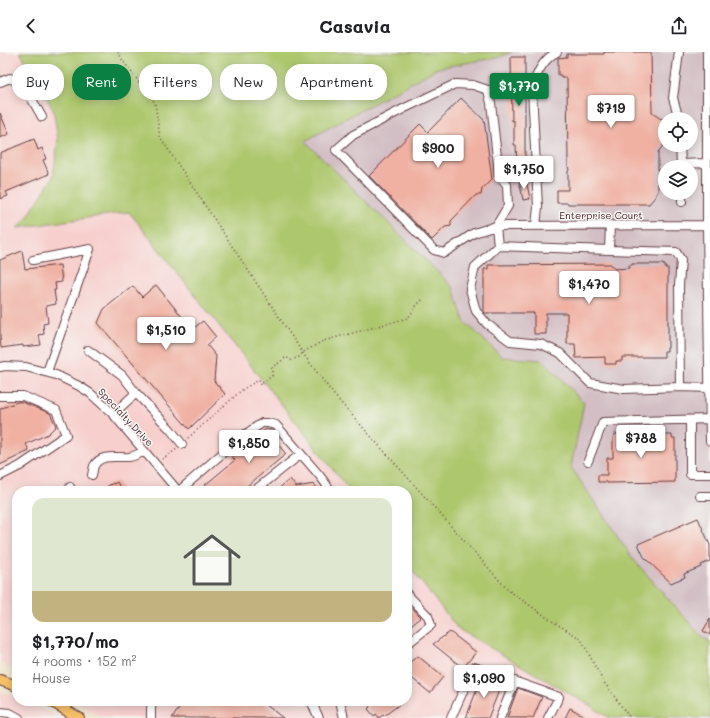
<!DOCTYPE html>
<html lang="en">
<head>
<meta charset="utf-8">
<style>
	:root { --surface:#fff; --page:#f6f6f6; --text:#202124; --muted:#757577; --accent:#0b8043 }
	body { margin:0; font-family:Mali,sans-serif; background:var(--page); color:var(--text); height:100vh; display:flex; flex-direction:column; font-size:15px; white-space:nowrap }
	* { box-sizing:border-box; margin:0 }
	p { font-size:13px; color:var(--muted) }
	.icon { flex:none; width:22px; height:22px; fill:none; stroke:currentColor; stroke-width:2; stroke-linecap:round; stroke-linejoin:round }
	.map { position:relative; flex:1; overflow:hidden }
	.sheet { position:absolute; left:12px; top:434px; width:400px; height:220px; display:flex; flex-direction:column; background:var(--surface); border-radius:16px; box-shadow:0 2px 10px #0003 }
	.sheet>* { flex:none }
	.hud { position:absolute; left:12px; top:12px; width:400px; height:36px; display:flex; gap:8px }
	.tools { position:absolute; left:658px; top:60px; display:grid; gap:8px }
	.tools a { display:grid; place-items:center; width:40px; height:40px; border-radius:50%; background:var(--surface); box-shadow:0 2px 10px #0003; font-size:20px }
	.price { position:absolute; translate:-50% -34px; padding:0 9px; border-radius:4px; background:#fff; color:#222; font-size:13px; line-height:26px; filter:drop-shadow(0 1px 2px #0008) }
	.price::after { content:''; position:absolute; left:50%; top:24px; width:12px; height:9px; margin-left:-6px; background:inherit; clip-path:polygon(0 0,100% 0,50% 100%) }
	.price.active { background:var(--accent); color:#fff }
	ul { padding:0; list-style:none }
	li { display:grid; align-content:center; gap:8px; height:212px; padding:0 20px }
	li span { display:grid; place-items:center; height:124px; border-radius:12px; color:#555 }
	li>.icon { margin-inline-start:auto }
	span .icon { width:72px; height:72px; fill:#fffc; stroke-width:1 }
	li b { font-size:17px }
	.chip { padding:0 14px; border-radius:16px; background:var(--surface); box-shadow:0 2px 10px #0003; font-size:14px; line-height:36px }
	.chip.active { background:var(--accent); color:#fff }
	header { display:flex; justify-content:space-between; align-items:center; height:52px; padding:0 20px; background:var(--surface); font-size:18px; font-weight:700 }
	.map>svg:first-child { display:block }
</style>
</head>
<body>
<header><svg class="icon" aria-label="back" viewBox="0 0 24 24"><path d="M15 5l-7 7 7 7"/></svg>Casavia<svg class="icon" aria-label="share" viewBox="0 0 24 24"><path d="M12 15V3M7 8l5-5 5 5M5 13v7h14v-7"/></svg></header>
<div class="map">
<svg width="710" height="666" viewBox="0 0 710 666">
	<rect width="100%" height="100%" fill="#f6f6f2"/>
	<filter id="ink" filterUnits="userSpaceOnUse"><feTurbulence type="fractalNoise" baseFrequency=".025" numOctaves="2"/><feDisplacementMap in="SourceGraphic" scale="8" xChannelSelector="R" yChannelSelector="G"/><feConvolveMatrix kernelMatrix="1 2 1 2 8 2 1 2 1" color-interpolation-filters="sRGB"/></filter>
	<filter id="wash" filterUnits="userSpaceOnUse"><feTurbulence type="fractalNoise" baseFrequency=".012" numOctaves="4" result="noise"/><feDisplacementMap in="SourceGraphic" scale="16" xChannelSelector="R" yChannelSelector="G"/><feGaussianBlur stdDeviation="0.9" result="paint"/><feColorMatrix in="noise" values="0 0 0 0 0 0 0 0 0 0 0 0 0 0 0 0 0 1.4 0 .05"/><feComposite in="paint" operator="in"/></filter>
	<g filter="url(#wash)">
		<rect width="100%" height="100%" fill="#f0e4cb"/>
		<path fill="#f7d0ce" d="M0,0H20L53,57L58,87L53,125L27,166L18,176L129,160L350,439H17V620L0,611Z
			M407,512L458,577L589,653L609,666H104L72,649H407Z
			M0,640L6,641L17,646V649H24L63,666H0Z"/>
		<path fill="#d2bec4" fill-rule="evenodd" d="M512,0H710V590L702,585L633,508L571,415L584,351L543,308L502,305L464,269L453,235L305,89L438,16L500,5ZM665,67H691V93H665ZM665,115H691V141H665Z"/>
		<path fill="#adc76d" stroke="#7c734c" d="M20,0H512L500,5L438,16L305,89L453,235L464,269L502,305L543,308L584,351L571,415L633,507L702,585L710,590V666H609L589,653L458,577L407,512V439H350L129,160L17,176L27,166L53,125L58,87L53,57Z"/>
		<g id="blocks">
			<path fill="#f0b0a2" d="M604,0H651L652,61L661,67L662,66L665,70V91L658,100V139L655,145L649,152H568V151H557V138H568V119L569,118L568,114L567,26H561V23H558V6L567,5V2H604Z
				M511,5H525V115H517L516,93H514V68L512,69Z
				M461,46L484,68L492,127L482,137L481,143H476L451,169V174L445,175L432,188L369,124L420,72L428,80Z
				M0,61L9,82L0,86Z
				M34,87L38,98L42,96L46,107L43,108L49,122L6,140L8,144L0,147V101Z
				M526,127L530,147L523,148L519,128Z
				M22,199L25,217L60,213L62,230L55,231L56,238H54L56,252L46,254L48,271L43,272L44,282L39,283L41,293L23,295V293L1,296L0,286V208Z
				M611,212V214H614V217L629,216V213H632V212H663V213H665V216H668V296H667V299H664V305H622V309H616V312H605V305L576,306L575,292H567V261H546V282H534V261H485L484,260V217H488V213Z
				M156,233L192,277L203,269L216,285L207,293L216,304L214,329L225,342L189,377L98,271L104,257L133,234L142,245Z
				M17,350H22L50,361L56,374L48,382L26,392L29,399L0,413V357Z
				M266,377L273,378L276,382L272,385L286,402L241,439H210L205,433L235,408L232,405Z
				M614,382H662V383H672V386H675V430L607,431V430H598V423H607V406H613V386Z
				M290,427L296,435L314,432L319,439H276Z
				M117,430L123,439H100L113,431L114,432Z
				M698,466L710,493V509L701,513V515L684,522L685,525L671,531L644,505L638,492Z
				M407,550L421,565L407,576Z
				M710,567V583L703,579Z
				M450,580L476,600L463,616L433,592Z
				M418,604L443,625L430,641L407,622V612Z
				M482,624L502,631L488,666H466Z
				M518,636L542,645L533,666H507Z
				M185,649H261L283,666H172Z
				M366,649H404L384,664L383,663L379,666L376,662L374,664L368,657L370,655Z
				M570,656L588,666H565Z"/>
		</g>
	</g>
	<g filter="url(#ink)">
		<use href="#blocks" fill-opacity="0" stroke="#633d43" stroke-width="1"/>
		<g fill="none" stroke-linecap="round" stroke-linejoin="round">
			<defs>
				<path id="minor" d="M679,0L673,46L679,67
					M707,0V173L710,389
					M0,30L10,26L25,35L42,65
					M680,93L681,112L707,111
					M682,141V150
					M610,173L609,198L676,200L681,208L679,233L680,335L624,337L590,331L560,301L541,292L510,289L487,272L476,259L470,237L475,215L498,194L496,174L508,154L507,133L499,123L491,51L488,38L473,33L455,32L405,56L353,83L336,98L434,198L444,201L474,181L496,174L707,173
					M536,174L538,155L532,37C536,22 543,7 557,0
					M498,194L609,198
					M33,208L90,197L47,320
					M88,298L122,323L136,341L113,362
					M0,315L5,314L26,315L56,323L79,334L90,341L113,362L178,439
					M680,335L709,336
					M136,341L170,377L182,392
					M0,344H23L56,358L66,383L20,414L0,424
					M690,368V422H710
					M588,409L603,370L710,367
					M92,423C93,420 93,416 94,414C101,401 118,406 129,405C135,404 139,402 144,399
					M70,435L72,439
					M179,439L240,386L262,371H268L276,373L320,424L331,439
					M254,439L301,402
					M700,444H710
					M407,542L428,564L431,573L407,592
					M311,649L319,666
					M340,649L344,666
					M0,660L10,661L19,666
					M151,666V656L153,649
					M451,666L474,615L559,645L548,666
					M500,666L515,629"/>
				<path id="major" d="M0,628L17,634
					M51,649L79,666"/>
			</defs>
			<use href="#minor" stroke="#633d43" stroke-width="10"/>
			<use href="#major" stroke="#633d43" stroke-width="12"/>
			<path stroke="#633d43" stroke-width="1.5" stroke-dasharray="1 3" stroke-linecap="butt" d="M118,0L123,9L155,51L160,85L304,303L334,343L508,538L552,569L581,587L603,629L630,666
				M188,386L243,337L259,328L260,333L272,324V315L279,311L286,305L291,308L299,305L302,301L323,289L408,266L417,253L423,247
				M162,407L177,397"/>
			<use href="#minor" stroke="#fff" stroke-width="8"/>
			<use href="#major" stroke="#f6c06b" stroke-width="10"/>
		</g>
	</g>
	<g text-anchor="middle" dominant-baseline="central" stroke-width="3" stroke-linejoin="round" paint-order="stroke">
		<g font-size="10" fill="#4a1f2b" stroke="#f6f6f2">
			<text x="601" y="163">Enterprise Court</text>
			<text transform="translate(126 365) rotate(47)">Specialty Drive</text>
		</g>
	</g>
</svg>
<div class="tools">
<a><svg class="icon" aria-label="locate" viewBox="0 0 24 24"><circle cx="12" cy="12" r="6"/><path d="M12 2v4M12 18v4M2 12h4M18 12h4"/></svg></a>
<a><svg class="icon" aria-label="layers" viewBox="0 0 24 24"><path d="M12 4l9 5-9 5-9-5zM3 14l9 5 9-5"/></svg></a>
</div>
<b class="price active" style="left:519px;top:55px">$1,770</b>
<b class="price" style="left:611px;top:77px">$719</b>
<b class="price" style="left:438px;top:117px">$900</b>
<b class="price" style="left:524px;top:138px">$1,750</b>
<b class="price" style="left:589px;top:253px">$1,470</b>
<b class="price" style="left:166px;top:299px">$1,510</b>
<b class="price" style="left:641px;top:407px">$788</b>
<b class="price" style="left:249px;top:412px">$1,850</b>
<b class="price" style="left:484px;top:647px">$1,090</b>
<div class="hud">
<a class="chip">Buy</a>
<a class="chip active">Rent</a>
<a class="chip">Filters</a>
<a class="chip">New</a>
<a class="chip">Apartment</a>
</div>
<section class="sheet">
<ul>
<li><span style="background:linear-gradient(#dfe7d0 75%,#c2b280 0)"><svg class="icon" aria-label="home" viewBox="0 0 24 24"><path d="M3 11l9-7 9 7M6 9v11h12V9"/></svg></span><div><b>$1,770/mo</b><p>4 rooms · 152 m²</p><p>House</p></div></li>
</ul>
</section>
</div>
</body>
</html>
